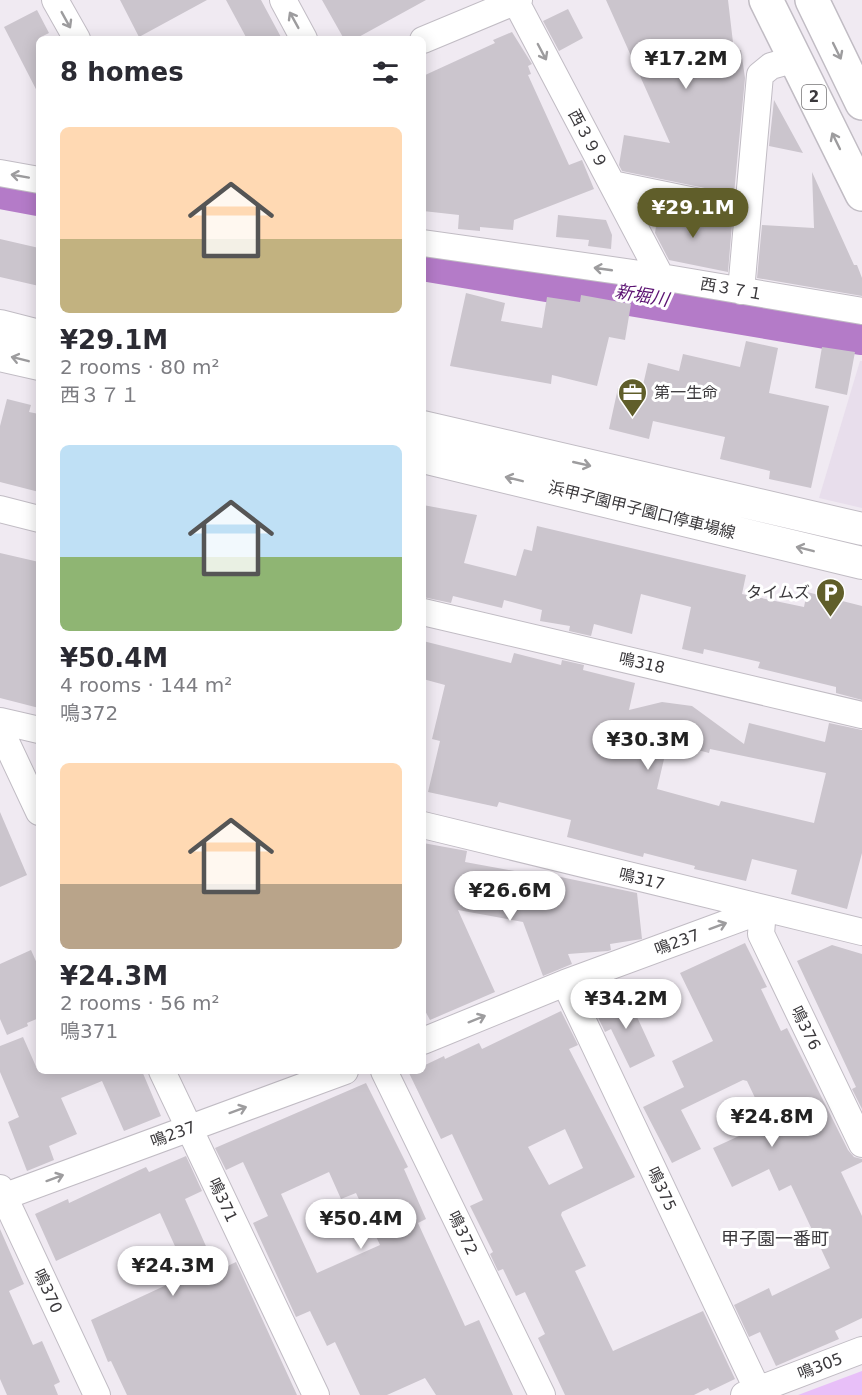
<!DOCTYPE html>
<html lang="en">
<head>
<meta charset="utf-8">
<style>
	:root { --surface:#fff; --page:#f7f7f7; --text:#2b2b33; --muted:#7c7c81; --accent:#605e2a }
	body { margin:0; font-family:"DejaVu Sans","Noto Sans JP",sans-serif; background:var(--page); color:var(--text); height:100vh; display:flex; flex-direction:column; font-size:22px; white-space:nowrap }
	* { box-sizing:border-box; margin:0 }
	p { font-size:20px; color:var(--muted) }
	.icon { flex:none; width:33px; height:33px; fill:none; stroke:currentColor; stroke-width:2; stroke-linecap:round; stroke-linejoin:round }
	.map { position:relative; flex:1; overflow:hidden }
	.side { position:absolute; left:36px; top:36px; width:390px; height:1038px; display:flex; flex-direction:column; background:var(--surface); border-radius:9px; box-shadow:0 3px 15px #0003 }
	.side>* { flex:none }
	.price { position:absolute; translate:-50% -51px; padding:0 14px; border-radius:21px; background:#fff; color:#222; font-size:20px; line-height:39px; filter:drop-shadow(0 2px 3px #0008) }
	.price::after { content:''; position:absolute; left:50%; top:36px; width:18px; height:14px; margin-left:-9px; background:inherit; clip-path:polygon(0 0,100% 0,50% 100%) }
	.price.active { background:var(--accent); color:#fff }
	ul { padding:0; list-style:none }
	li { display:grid; align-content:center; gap:12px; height:318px; padding:0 24px }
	li span { display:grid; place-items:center; height:186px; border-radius:9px; color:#555 }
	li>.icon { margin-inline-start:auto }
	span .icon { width:108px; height:108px; fill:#fffc; stroke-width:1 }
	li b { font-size:26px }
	h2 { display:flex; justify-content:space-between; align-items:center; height:72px; padding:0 24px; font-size:26px }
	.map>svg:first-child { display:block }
</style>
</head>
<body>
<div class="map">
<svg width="862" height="1395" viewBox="0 0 862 1395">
	<rect width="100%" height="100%" fill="#f0eaf2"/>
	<path fill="#e8deec" d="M860,361H862V508L819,498Z"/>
	<path fill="#e8bff8" d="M862,1371V1395H798Z"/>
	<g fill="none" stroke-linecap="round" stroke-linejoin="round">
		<path stroke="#b47bc8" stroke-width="46" d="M0,186L39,193
			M423,258L862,332"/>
	</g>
	<path fill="#cbc5cd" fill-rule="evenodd" d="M120,0H207L139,37Z
		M226,0H261L282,39H247Z
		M322,0H426L355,39H344Z
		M606,0H728L734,51L741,50L745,78L734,194L622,171L619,165L624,135L670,143Z
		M568,9L583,38L559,51L543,21Z
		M37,10L49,33L39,38V95L4,27Z
		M512,32L532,64L528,66L531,74L528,75L569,165L582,160L594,189L514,220L513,230L480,227V231L458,229L459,215L423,211V76L495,43L493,40Z
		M774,100L803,153L769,146Z
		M812,172L854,265H857L862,278V296L757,278L762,225L814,228Z
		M645,206L732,224L728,272L669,260L655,233L657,220L647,219L644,213Z
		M558,215L606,220L612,235L611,249L588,246L589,240L556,237Z
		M0,239L39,248V286L0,277Z
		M466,293L505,303L501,321L542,328L547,297L580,302L581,295L631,304L625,340L609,337L597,386L552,375L551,384L450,366Z
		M746,341L778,348L769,393L829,406L811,488L769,479L770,471L720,459L725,437L653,421L649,439L609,429L618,388L641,394L648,363L679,371L683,354L740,367Z
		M822,347L855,352L847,395L815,388Z
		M7,399L31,405L29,412L39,414V492L0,482V426Z
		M423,505L477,515L464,563L516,576L524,549L532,551L537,526L746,575L742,594L804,607L807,592L862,606V700L836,693V687L758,668L760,662L704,649L703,654L682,649L691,607L641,594L632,634L594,624L591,636L569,631L570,626L540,621L542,610L504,600L502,608L453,596L451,603L423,597Z
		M0,553L39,562V708L0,698Z
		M423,641L511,663L514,653L561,665L562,660L584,665L583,670L635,683L629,710L662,702L692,706L744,744L749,723L825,742L829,723L862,730V853L847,909L791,894L797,870L752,859L746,881L716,874L694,869L695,866L644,853L643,857L635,855L567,837L571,820L499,802L497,807L428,792L440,741L432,739L445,685L423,679ZM668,742L709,753L710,749L826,773L814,823L721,801L719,806L657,789Z
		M0,812L27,875L0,887Z
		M423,843L467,851L465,862L531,874L532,871L637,893L642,939L610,944L611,950L608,951L568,954L572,964L543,976L523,922L458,910L495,992L430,1020L423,1007Z
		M745,943L767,987L761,989L781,1031L787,1028L848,1150L854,1157L862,1159V1162L841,1172L862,1216V1318L835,1331L839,1339L776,1366L760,1332L749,1337L734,1305L769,1288L772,1296L830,1268L791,1185L779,1191L769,1169L732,1187L713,1148L767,1123L747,1081L743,1080L681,1110L701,1149L672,1163L643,1107L684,1087L672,1061L713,1041L680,973Z
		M832,945L862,954V1109L852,1089L856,1087L797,961Z
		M31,950L39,968V1018L27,1023L28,1026L7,1035L0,1019V964Z
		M626,993L655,1056L630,1068L611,1029L605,1032L594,1009Z
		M561,1011L578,1045L569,1049L635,1177L562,1212L561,1215L586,1266L575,1271L613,1351L703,1311L735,1379L710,1391L708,1388L694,1395H565L538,1338L545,1334L525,1292L516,1296L503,1269L498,1271L490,1254L493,1252L470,1206L483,1200L452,1134L441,1139L409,1073L423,1071V1066L444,1056L445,1059L479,1043L482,1049ZM565,1129L583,1168L549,1185L528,1147Z
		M23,1037L38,1071H142L161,1116L124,1131L102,1081L61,1098L77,1134L49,1146L54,1160L27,1171L8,1122L19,1117L0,1072V1046Z
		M366,1083L408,1167L404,1169L426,1219L418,1223L465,1326L479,1320L513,1395H436L425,1378L387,1395H360L335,1342L327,1346L310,1311L296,1317L253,1223L268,1216L243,1162L226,1170L215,1148ZM329,1172L341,1199L356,1193L380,1245L317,1273L281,1194Z
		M186,1156L202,1191L185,1199L217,1271L236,1262L297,1395H127L111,1361L108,1362L91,1320L188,1275L160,1213L56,1261L35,1214L68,1199L69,1203L146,1167L149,1172Z
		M0,1229L24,1284L9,1291L33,1345L42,1341L60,1382L54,1385L58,1395H7L0,1379Z"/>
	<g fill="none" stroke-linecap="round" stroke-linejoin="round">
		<defs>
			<path id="minor" d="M55,0L77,39
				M283,0L304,39
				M515,0L661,277
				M423,40L519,0
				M0,173L39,180
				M612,184L748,212
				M423,243L661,277L862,311
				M741,291L760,75L771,66L796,59
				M0,509L39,519
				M423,612L862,715
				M0,721L39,730
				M0,729L39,812
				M423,825L862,932
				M565,983L760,1395
				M423,1041L565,983L763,910L761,934L862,1144
				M162,1071L316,1395
				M384,1071L542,1395
				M0,1188L97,1395
				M0,1198L345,1071
				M744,1395L862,1350"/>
			<path id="major" d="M0,326L39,336
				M0,355L39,364
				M423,427L862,529
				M423,457L862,563"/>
			<path id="highway" d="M766,0L862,194
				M812,0L862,103"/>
		</defs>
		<use href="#minor" stroke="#c1bcc4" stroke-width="28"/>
		<use href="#major" stroke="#c1bcc4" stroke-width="34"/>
		<use href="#highway" stroke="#c1bcc4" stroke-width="36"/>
		<use href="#minor" stroke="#fff" stroke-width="26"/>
		<use href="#major" stroke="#fff" stroke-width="32"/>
		<use href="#highway" stroke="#fff" stroke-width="33"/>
	</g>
	<defs><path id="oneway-shaft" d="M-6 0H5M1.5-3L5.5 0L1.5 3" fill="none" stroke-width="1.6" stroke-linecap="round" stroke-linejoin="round" transform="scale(1.5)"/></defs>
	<g stroke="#9d9c9e">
		<use href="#oneway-shaft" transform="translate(66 20) rotate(61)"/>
		<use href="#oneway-shaft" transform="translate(294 20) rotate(-119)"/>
		<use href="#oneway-shaft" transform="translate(837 51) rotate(64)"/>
		<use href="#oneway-shaft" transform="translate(542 52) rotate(62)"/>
		<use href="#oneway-shaft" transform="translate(836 141) rotate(-116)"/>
		<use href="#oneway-shaft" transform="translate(20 176) rotate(-170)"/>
		<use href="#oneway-shaft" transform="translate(603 269) rotate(-172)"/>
		<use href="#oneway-shaft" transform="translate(20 359) rotate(-166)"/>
		<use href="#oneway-shaft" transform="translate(582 464) rotate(13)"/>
		<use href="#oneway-shaft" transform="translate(514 479) rotate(-166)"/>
		<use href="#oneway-shaft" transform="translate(805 549) rotate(-166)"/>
		<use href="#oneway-shaft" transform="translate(718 926) rotate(-20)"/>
		<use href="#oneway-shaft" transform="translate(477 1019) rotate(-22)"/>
		<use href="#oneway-shaft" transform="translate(238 1110) rotate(-20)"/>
		<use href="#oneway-shaft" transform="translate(55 1178) rotate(-20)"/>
	</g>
	<defs>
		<symbol id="office-pin" viewBox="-11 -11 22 30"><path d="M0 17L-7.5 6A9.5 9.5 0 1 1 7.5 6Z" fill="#605e2a" stroke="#fff"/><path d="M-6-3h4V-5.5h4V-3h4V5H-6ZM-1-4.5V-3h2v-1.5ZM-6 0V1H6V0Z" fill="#fff"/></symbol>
		<symbol id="parking-pin" viewBox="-11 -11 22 30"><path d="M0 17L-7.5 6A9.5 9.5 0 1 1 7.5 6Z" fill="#605e2a" stroke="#fff"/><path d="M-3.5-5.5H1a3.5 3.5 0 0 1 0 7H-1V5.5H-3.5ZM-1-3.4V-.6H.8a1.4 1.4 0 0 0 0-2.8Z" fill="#fff"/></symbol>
	</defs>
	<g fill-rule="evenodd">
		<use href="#office-pin" x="616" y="376" width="33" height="45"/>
		<use href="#parking-pin" x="814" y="576" width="33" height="45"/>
	</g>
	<g text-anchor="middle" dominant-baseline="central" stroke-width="6" stroke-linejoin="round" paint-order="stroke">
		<rect fill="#fff" stroke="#767476" stroke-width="1.5" x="802" y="85" width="24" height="24" rx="4.5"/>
		<g font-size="15" font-weight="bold" fill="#3b393c">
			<text x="814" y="97">2</text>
		</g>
		<g font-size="16" fill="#3b393c" stroke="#fff">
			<text transform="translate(588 139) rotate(62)">西３９９</text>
			<text transform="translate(732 289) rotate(10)">西３７１</text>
			<text transform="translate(642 510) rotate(14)">浜甲子園甲子園口停車場線</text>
			<text transform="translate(642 663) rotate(13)">鳴318</text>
			<text transform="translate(642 879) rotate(14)">鳴317</text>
			<text transform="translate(677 942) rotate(-20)">鳴237</text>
			<text transform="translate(806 1028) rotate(64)">鳴376</text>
			<text transform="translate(173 1134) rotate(-20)">鳴237</text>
			<text transform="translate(662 1189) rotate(65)">鳴375</text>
			<text transform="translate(223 1200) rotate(65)">鳴371</text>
			<text transform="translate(463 1233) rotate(64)">鳴372</text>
			<text transform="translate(48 1291) rotate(65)">鳴370</text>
			<text transform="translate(820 1366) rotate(-21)">鳴305</text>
		</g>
		<g font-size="16" fill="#3b393c" stroke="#fff" text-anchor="start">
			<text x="654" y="392">第一生命</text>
			<text x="810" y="592" text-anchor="end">タイムズ</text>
		</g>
		<g font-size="18" font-style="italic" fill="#5b1272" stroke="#fff">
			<text transform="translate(642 295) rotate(10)">新堀川</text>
		</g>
		<g font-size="18" fill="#3b393c" stroke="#fff">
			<text x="775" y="1238">甲子園一番町</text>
		</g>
	</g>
</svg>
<b class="price" style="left:686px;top:90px">¥17.2M</b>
<b class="price active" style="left:693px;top:239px">¥29.1M</b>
<b class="price" style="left:648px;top:771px">¥30.3M</b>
<b class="price" style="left:510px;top:922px">¥26.6M</b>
<b class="price" style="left:626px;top:1030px">¥34.2M</b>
<b class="price" style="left:772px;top:1148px">¥24.8M</b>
<b class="price" style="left:361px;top:1250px">¥50.4M</b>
<b class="price" style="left:173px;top:1297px">¥24.3M</b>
<section class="side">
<h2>8 homes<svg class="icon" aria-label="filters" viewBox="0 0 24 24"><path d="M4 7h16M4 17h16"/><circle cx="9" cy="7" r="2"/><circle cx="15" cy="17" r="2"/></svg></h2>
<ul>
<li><span style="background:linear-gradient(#ffd9b3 60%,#c2b280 0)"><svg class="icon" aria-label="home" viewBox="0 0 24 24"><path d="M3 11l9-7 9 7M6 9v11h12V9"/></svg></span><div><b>¥29.1M</b><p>2 rooms · 80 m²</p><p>西３７１</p></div></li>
<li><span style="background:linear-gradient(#bfe0f5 60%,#8fb573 0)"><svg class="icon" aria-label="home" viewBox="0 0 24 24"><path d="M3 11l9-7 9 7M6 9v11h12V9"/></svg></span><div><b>¥50.4M</b><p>4 rooms · 144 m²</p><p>鳴372</p></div></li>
<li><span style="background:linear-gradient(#ffd9b3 65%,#b9a48a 0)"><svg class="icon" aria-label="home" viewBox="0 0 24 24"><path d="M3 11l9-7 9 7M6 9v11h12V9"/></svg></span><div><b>¥24.3M</b><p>2 rooms · 56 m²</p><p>鳴371</p></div></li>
</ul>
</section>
</div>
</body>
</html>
